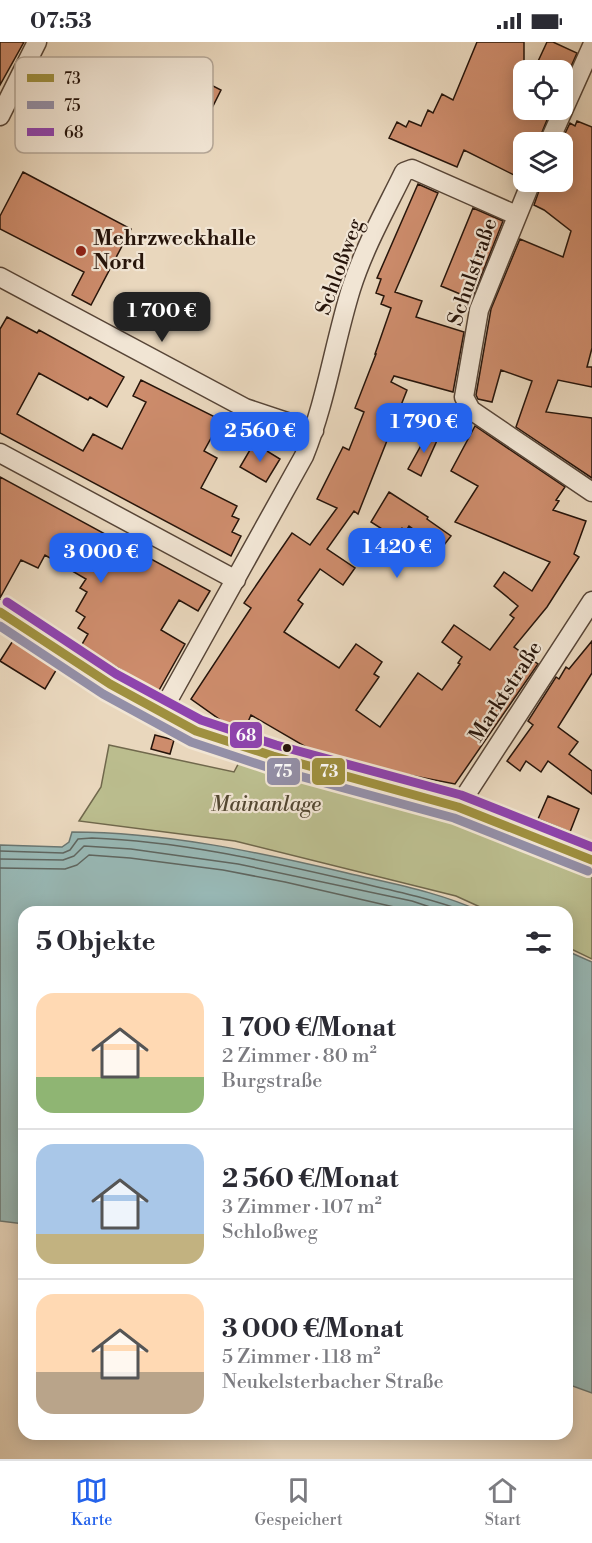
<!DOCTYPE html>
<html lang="de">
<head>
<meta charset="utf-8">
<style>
	:root { --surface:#fff; --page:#f2f2f3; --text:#2b2b33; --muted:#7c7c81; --line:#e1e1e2; --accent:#2563eb }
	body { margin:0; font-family:"Libre Bodoni",serif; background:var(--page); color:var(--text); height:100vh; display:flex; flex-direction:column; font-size:22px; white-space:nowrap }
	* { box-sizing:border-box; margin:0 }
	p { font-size:20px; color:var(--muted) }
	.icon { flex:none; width:33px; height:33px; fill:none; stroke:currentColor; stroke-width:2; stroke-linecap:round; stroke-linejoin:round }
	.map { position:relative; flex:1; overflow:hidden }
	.side { position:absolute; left:18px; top:864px; width:555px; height:534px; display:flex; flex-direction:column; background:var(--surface); border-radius:18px; box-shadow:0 3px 15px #0003 }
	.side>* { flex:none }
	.tools { position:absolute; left:513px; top:18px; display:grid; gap:12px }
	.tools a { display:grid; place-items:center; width:60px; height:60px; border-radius:12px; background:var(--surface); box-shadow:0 3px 15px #0003; font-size:30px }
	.price { position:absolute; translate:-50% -51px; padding:0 14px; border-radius:12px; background:var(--accent); color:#fff; font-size:20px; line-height:39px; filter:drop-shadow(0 2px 3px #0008) }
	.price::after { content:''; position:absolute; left:50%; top:36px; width:18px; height:14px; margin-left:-9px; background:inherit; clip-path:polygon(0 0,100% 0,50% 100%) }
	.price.on { background:#222; color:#fff }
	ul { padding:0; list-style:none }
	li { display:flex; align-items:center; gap:18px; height:150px; padding:0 18px }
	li+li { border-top:2px solid var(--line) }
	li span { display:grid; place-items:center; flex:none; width:168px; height:120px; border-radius:18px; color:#555 }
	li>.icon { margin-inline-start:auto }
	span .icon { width:72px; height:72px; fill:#fffc; stroke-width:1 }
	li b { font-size:26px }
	h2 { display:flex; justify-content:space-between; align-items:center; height:72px; padding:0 18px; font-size:26px }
	.status { display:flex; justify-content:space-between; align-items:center; height:42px; padding:0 30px; background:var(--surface); direction:ltr }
	.status svg { height:16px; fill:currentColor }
	.dock { display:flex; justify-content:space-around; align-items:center; height:84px; border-top:2px solid var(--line); background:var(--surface); font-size:16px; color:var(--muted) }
	.dock a { display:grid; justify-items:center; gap:3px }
	.dock .on { color:var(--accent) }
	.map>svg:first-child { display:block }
</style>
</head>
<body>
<div class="status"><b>07:53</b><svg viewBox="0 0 49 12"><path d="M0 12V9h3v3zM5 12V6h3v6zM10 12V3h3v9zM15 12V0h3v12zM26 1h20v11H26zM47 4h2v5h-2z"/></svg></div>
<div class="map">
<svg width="592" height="1417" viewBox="0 0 592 1417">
	<rect width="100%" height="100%" fill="#e9d7bd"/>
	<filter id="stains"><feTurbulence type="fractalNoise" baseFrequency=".00333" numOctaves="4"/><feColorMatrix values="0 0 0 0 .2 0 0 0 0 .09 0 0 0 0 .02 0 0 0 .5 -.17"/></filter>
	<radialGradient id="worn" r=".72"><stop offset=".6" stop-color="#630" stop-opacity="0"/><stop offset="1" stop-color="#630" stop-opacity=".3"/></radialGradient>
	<path fill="#bbbd8e" stroke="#70684c" stroke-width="1.5" d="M109,703L234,730L244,711L592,821V917L567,905V870H491L456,854L235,799L79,779L101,745Z"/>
	<path fill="#98b8b5" stroke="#6a7671" stroke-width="1.5" d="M72,790C164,790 258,810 347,831C393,842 439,850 482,870H24V1182L0,1179V803L62,805L69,800Z
		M567,909L592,920V1351L567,1342Z"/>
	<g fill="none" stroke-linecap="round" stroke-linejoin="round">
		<path stroke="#5f6660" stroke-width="1.5" d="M0,809L63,811L70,808L78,797L92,796C177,799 262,818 344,837C386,847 426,855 467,870
			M0,817L63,818L74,814L84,804L131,807L238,822L412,859L445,870
			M0,826L65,827L77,823L89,813L130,816L223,828L285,840L416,870"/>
	</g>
	<path fill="#cd8c6c" stroke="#26140a" stroke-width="1.5" d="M0,0H24L0,43Z
		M477,0H524V53L520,61L524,63V68H535L549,73L538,100H524V132L520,136L464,108L457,125L389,96L397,80L406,85L409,79L421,84L428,68L433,71L442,52L453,58Z
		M547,0H553L577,11L565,38L562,37V28H534Z
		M180,27L221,48L200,90L159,69Z
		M577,79L592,85V306L587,325H592V345L558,338L546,370L592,376V436L516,385L532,339L501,328L492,360L478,357L476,353L491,267L520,197L563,215L571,189L544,168L534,163L542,140H562L561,100L570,81L575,84Z
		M23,130L131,187L91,263L72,253L84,230L0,187V174Z
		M418,142L438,151L395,250L422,259L416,275L464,290L453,350L394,334L391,340L407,348L358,472L354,469L327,507L355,526L343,543L320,527L298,558L303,562L284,590L339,626L356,602L382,620L374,632L379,635L356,668L380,685L418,631L442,648L460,622L458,621L462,615L442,600L454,583L490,608L514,576L510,573L518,564L494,544L504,530L532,549L550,520L455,480L478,444L451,429L475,384L565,445L556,458L559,459L553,468L586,479L574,512L579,515L547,565L514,605L538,622L455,742L368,725L318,712L251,673L244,689L222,679L191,657L251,566L244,561L292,491L310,503L337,466L317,457L343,405L349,408L364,370L355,366L376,312H375L391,266L381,262L384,254L376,251L381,237L377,236Z
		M473,166L503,179L472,257L441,244Z
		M7,275L37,291L39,288L124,335L107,365L90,355L88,358L39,331L17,372L83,409L93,392L122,407L146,360L133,354L141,338L221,378L204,409L217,416L201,446L237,464L232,474L239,477L232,490L241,494L231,514L0,391V287Z
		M429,389L439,394L421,434L408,427Z
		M254,401L280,417L266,440L240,425Z
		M0,435L210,549L198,569L179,558L161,588L185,602L158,650L81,604L88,592L78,586L85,575L76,569L87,550L80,546L86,537L45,513L38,526L21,518L0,556Z
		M389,450L428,475L427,477L451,494L441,507L409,484L406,489L402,486L396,496L371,480Z
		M14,597L58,625L45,647L0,619Z
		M592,599V631L558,685L578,700L569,712L592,729V752L548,719L541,730L526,719L520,729L507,719L533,683L528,679L556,635L559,637L566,625L569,627Z
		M155,693L174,698L170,712L151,707Z
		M548,754L579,767L570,790L538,777Z"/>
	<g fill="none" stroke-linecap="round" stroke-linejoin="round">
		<defs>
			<path id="minor" d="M0,74L37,0
				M549,100L592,4
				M531,140L479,268L464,355L471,368L592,450
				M0,235L245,366L314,389
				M0,411L236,538
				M161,671L304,414C326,360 334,302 351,247C364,206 385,169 404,130L412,127L516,173
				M458,765L592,559"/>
			<path id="tertiary" d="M0,570L110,642L196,689L273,714L458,765L592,818"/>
		</defs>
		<use href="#minor" stroke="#574537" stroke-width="21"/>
		<use href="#tertiary" stroke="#574537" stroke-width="27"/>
		<use href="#minor" stroke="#f1e5d4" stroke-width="18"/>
		<use href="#tertiary" stroke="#f1e5d4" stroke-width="24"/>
		<defs>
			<path id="bus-1" d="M0,570L110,642L196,689L273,714L458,765L592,818"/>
			<path id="bus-2" d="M0,584L103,652L191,700L270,726L454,776L588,829"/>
			<path id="bus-3" d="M7,560L116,632L201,678L276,703L461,753L592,805"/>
		</defs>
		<use href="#bus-1" stroke="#f1e5d4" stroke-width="14"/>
		<use href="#bus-2" stroke="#f1e5d4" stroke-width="14"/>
		<use href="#bus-3" stroke="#f1e5d4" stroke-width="14"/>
		<use href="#bus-1" stroke="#9f903f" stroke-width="9"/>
		<use href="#bus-2" stroke="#938fa7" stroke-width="9"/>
		<use href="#bus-3" stroke="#8e44ad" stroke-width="9"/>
	</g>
	<circle fill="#8f2418" stroke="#f1e5d4" stroke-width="2" cx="81" cy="209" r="6"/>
	<circle fill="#26140a" stroke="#f1e5d4" stroke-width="2" cx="287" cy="706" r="5"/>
	<g text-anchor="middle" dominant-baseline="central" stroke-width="4.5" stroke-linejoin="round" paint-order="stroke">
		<g font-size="21" font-weight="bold" fill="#26140a" stroke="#f1e5d4" text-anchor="start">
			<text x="93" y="197">Mehrzweckhalle<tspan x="93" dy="24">Nord</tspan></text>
		</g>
		<g font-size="21" fill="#26140a" stroke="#f1e5d4">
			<text transform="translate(340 225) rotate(-70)">Schloßweg</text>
			<text transform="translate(473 230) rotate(-71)">Schulstraße</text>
			<text transform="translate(506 650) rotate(-57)">Marktstraße</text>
		</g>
		<g font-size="21" font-style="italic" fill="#534732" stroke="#f1e5d4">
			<text x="266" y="763">Mainanlage</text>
		</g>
	</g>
	<rect x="15" y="15" width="198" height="96" rx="9" fill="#f1e5d4" stroke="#b4a697" stroke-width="1.5"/>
	<rect x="27" y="32" width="27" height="8" fill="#9f903f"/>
	<rect x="27" y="59" width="27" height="8" fill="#938fa7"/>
	<rect x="27" y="86" width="27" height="8" fill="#8e44ad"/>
	<g font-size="16" fill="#26140a">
		<text x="64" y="42">73</text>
		<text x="64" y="69">75</text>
		<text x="64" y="96">68</text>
	</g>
	<g stroke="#f1e5d4" stroke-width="2">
		<rect x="229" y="679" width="34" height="28" rx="6" fill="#8e44ad"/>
		<rect x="311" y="715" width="35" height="29" rx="6" fill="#9f903f"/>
		<rect x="266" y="715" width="35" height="29" rx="6" fill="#938fa7"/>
	</g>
	<g font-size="16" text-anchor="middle" font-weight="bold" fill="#fff">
		<text x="246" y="699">68</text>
		<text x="329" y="735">73</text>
		<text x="283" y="735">75</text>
	</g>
	<rect width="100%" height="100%" filter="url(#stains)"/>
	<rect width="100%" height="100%" fill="url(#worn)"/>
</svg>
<div class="tools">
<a><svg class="icon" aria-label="locate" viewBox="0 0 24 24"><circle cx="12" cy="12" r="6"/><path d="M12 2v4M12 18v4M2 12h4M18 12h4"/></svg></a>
<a><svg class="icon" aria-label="layers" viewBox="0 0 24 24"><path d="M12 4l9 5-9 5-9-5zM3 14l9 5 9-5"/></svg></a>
</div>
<b class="price on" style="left:162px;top:301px">1 700 €</b>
<b class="price" style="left:424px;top:412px">1 790 €</b>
<b class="price" style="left:260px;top:421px">2 560 €</b>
<b class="price" style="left:397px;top:537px">1 420 €</b>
<b class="price" style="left:101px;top:542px">3 000 €</b>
<section class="side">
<h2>5 Objekte<svg class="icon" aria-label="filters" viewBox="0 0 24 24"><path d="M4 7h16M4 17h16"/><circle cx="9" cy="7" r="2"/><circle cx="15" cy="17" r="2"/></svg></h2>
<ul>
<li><span style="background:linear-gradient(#ffd9b3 70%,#8fb573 0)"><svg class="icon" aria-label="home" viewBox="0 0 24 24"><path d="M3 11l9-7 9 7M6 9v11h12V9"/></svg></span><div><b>1 700 €/Monat</b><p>2 Zimmer · 80 m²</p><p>Burgstraße</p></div></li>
<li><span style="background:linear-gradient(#a9c7e8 75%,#c2b280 0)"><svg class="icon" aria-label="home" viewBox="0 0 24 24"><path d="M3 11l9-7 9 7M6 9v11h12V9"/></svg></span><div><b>2 560 €/Monat</b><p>3 Zimmer · 107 m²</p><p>Schloßweg</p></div></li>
<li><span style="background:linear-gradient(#ffd9b3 65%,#b9a48a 0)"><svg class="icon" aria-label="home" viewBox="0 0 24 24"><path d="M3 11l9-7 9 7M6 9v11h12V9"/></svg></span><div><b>3 000 €/Monat</b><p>5 Zimmer · 118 m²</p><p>Neukelsterbacher Straße</p></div></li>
</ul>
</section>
</div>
<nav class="dock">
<a class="on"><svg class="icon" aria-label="map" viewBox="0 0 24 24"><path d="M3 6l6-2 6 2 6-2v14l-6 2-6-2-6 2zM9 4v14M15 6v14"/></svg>Karte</a>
<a><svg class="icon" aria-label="saved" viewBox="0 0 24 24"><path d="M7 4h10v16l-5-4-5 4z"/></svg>Gespeichert</a>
<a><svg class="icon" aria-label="home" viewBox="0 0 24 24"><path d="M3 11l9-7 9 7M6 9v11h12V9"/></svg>Start</a>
</nav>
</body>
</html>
